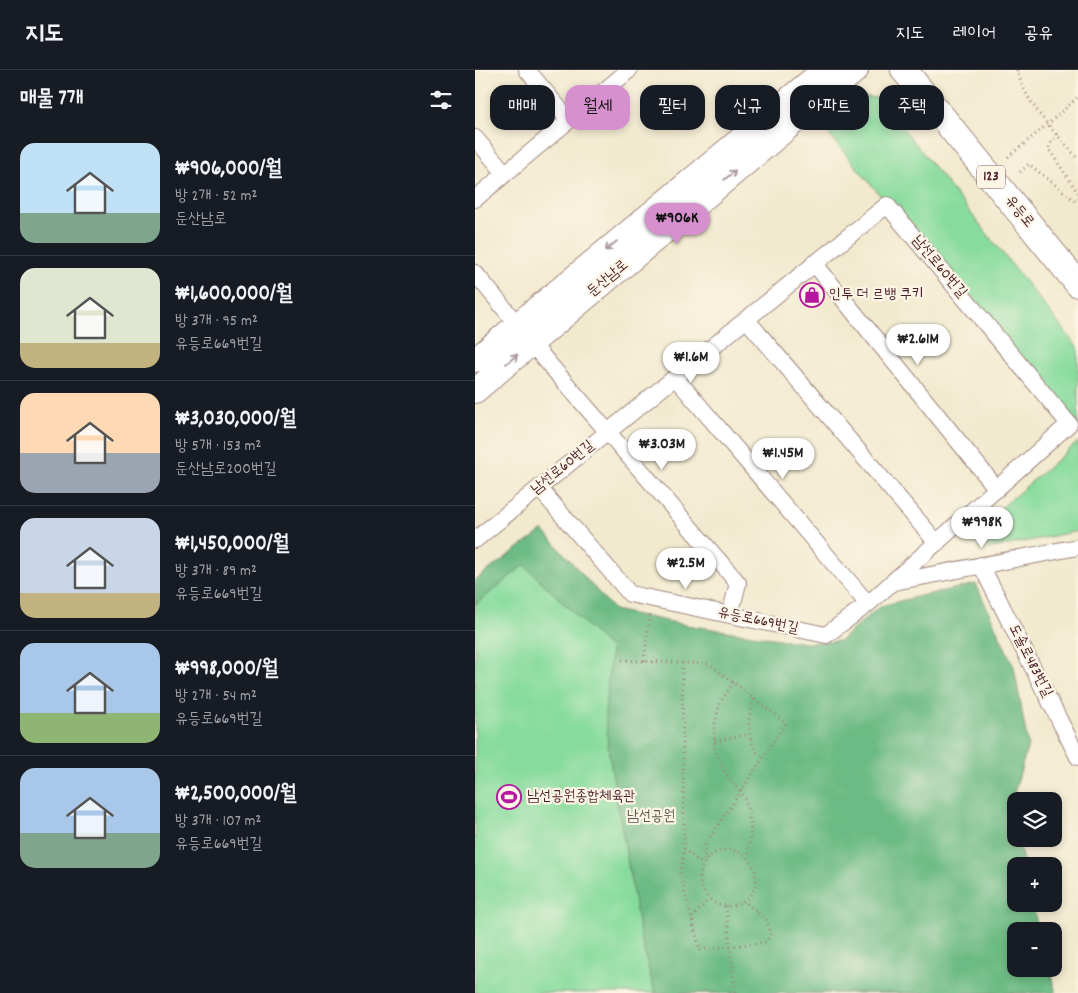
<!DOCTYPE html>
<html lang="ko">
<head>
<meta charset="utf-8">
<style>
	:root { --surface:#171b24; --page:#20242c; --text:#f1f3f6; --muted:#9ea1a6; --line:#363941; --accent:#d690ce }
	body { margin:0; font-family:Dekko,"Poor Story",sans-serif; background:var(--page); color:var(--text); height:100vh; display:flex; flex-direction:column; font-size:19px; white-space:nowrap }
	* { box-sizing:border-box; margin:0 }
	p { font-size:16px; color:var(--muted) }
	.icon { flex:none; width:28px; height:28px; fill:none; stroke:currentColor; stroke-width:2; stroke-linecap:round; stroke-linejoin:round }
	.map { position:relative; flex:1; overflow:hidden }
	.drawer { display:flex; flex-direction:column; background:var(--surface); width:475px }
	.drawer>* { flex:none }
	.banner { position:absolute; left:15px; top:15px; width:475px; height:45px; display:flex; gap:10px }
	.tools { position:absolute; left:532px; top:722px; display:grid; gap:10px }
	.tools a { display:grid; place-items:center; width:55px; height:55px; border-radius:10px; background:var(--surface); box-shadow:0 2px 8px #0003; font-size:25px }
	.price { position:absolute; translate:-50% -42px; padding:0 11px; border-radius:18px; background:#fff; color:#222; font-size:16px; line-height:32px; filter:drop-shadow(0 1px 2px #0008) }
	.price::after { content:''; position:absolute; left:50%; top:30px; width:15px; height:11px; margin-left:-8px; background:inherit; clip-path:polygon(0 0,100% 0,50% 100%) }
	.price.active { background:var(--accent); color:#111 }
	ul { padding:0; list-style:none }
	li { display:flex; align-items:center; gap:15px; height:125px; padding:0 20px }
	li+li { border-top:1px solid var(--line) }
	li span { display:grid; place-items:center; flex:none; width:140px; height:100px; border-radius:15px; color:#555 }
	li>.icon { margin-inline-start:auto }
	span .icon { width:60px; height:60px; fill:#fffc; stroke-width:1 }
	li b { font-size:21px }
	h2 { display:flex; justify-content:space-between; align-items:center; height:60px; padding:0 20px; font-size:21px }
	.tag { padding:0 18px; border-radius:15px; background:var(--surface); box-shadow:0 2px 8px #0003; font-size:18px; line-height:45px }
	.tag.active { background:var(--accent); color:#111 }
	header { display:flex; align-items:center; gap:30px; box-sizing:border-box; height:70px; padding:0 25px; background:var(--surface); border-bottom:1px solid var(--line) }
	header strong { font-size:24px }
	nav { display:flex; gap:28px; margin-inline-start:auto; font-size:18px }
	main { display:flex; flex:1; min-height:0 }
	.map>svg:first-child { display:block }
</style>
</head>
<body>
<header>
<strong>지도</strong>
<nav><a>지도</a><a>레이어</a><a>공유</a></nav>
</header>
<main>
<section class="drawer">
<h2>매물 7개<svg class="icon" aria-label="filters" viewBox="0 0 24 24"><path d="M4 7h16M4 17h16"/><circle cx="9" cy="7" r="2"/><circle cx="15" cy="17" r="2"/></svg></h2>
<ul>
<li><span style="background:linear-gradient(#bfe0f5 70%,#7fa58c 0)"><svg class="icon" aria-label="home" viewBox="0 0 24 24"><path d="M3 11l9-7 9 7M6 9v11h12V9"/></svg></span><div><b>₩906,000/월</b><p>방 2개 · 52 m²</p><p>둔산남로</p></div></li>
<li><span style="background:linear-gradient(#dfe7d0 75%,#c2b280 0)"><svg class="icon" aria-label="home" viewBox="0 0 24 24"><path d="M3 11l9-7 9 7M6 9v11h12V9"/></svg></span><div><b>₩1,600,000/월</b><p>방 3개 · 95 m²</p><p>유등로669번길</p></div></li>
<li><span style="background:linear-gradient(#ffd9b3 60%,#9aa5b1 0)"><svg class="icon" aria-label="home" viewBox="0 0 24 24"><path d="M3 11l9-7 9 7M6 9v11h12V9"/></svg></span><div><b>₩3,030,000/월</b><p>방 5개 · 153 m²</p><p>둔산남로200번길</p></div></li>
<li><span style="background:linear-gradient(#c9d6e8 75%,#c2b280 0)"><svg class="icon" aria-label="home" viewBox="0 0 24 24"><path d="M3 11l9-7 9 7M6 9v11h12V9"/></svg></span><div><b>₩1,450,000/월</b><p>방 3개 · 89 m²</p><p>유등로669번길</p></div></li>
<li><span style="background:linear-gradient(#a9c7e8 70%,#8fb573 0)"><svg class="icon" aria-label="home" viewBox="0 0 24 24"><path d="M3 11l9-7 9 7M6 9v11h12V9"/></svg></span><div><b>₩998,000/월</b><p>방 2개 · 54 m²</p><p>유등로669번길</p></div></li>
<li><span style="background:linear-gradient(#a9c7e8 65%,#7fa58c 0)"><svg class="icon" aria-label="home" viewBox="0 0 24 24"><path d="M3 11l9-7 9 7M6 9v11h12V9"/></svg></span><div><b>₩2,500,000/월</b><p>방 3개 · 107 m²</p><p>유등로669번길</p></div></li>
</ul>
</section>
<div class="map">
<svg width="603" height="923" viewBox="0 0 603 923">
	<rect width="100%" height="100%" fill="#fcf5e5"/>
	<filter id="ink" filterUnits="userSpaceOnUse"><feTurbulence type="fractalNoise" baseFrequency=".02" numOctaves="2"/><feDisplacementMap in="SourceGraphic" scale="10" xChannelSelector="R" yChannelSelector="G"/><feConvolveMatrix kernelMatrix="1 2 1 2 8 2 1 2 1" color-interpolation-filters="sRGB"/></filter>
	<filter id="wash" filterUnits="userSpaceOnUse"><feTurbulence type="fractalNoise" baseFrequency=".0096" numOctaves="4" result="noise"/><feDisplacementMap in="SourceGraphic" scale="20" xChannelSelector="R" yChannelSelector="G"/><feGaussianBlur stdDeviation="1.12" result="paint"/><feColorMatrix in="noise" values="0 0 0 0 0 0 0 0 0 0 0 0 0 0 0 0 0 1.4 0 .05"/><feComposite in="paint" operator="in"/></filter>
	<g filter="url(#wash)">
		<rect width="100%" height="100%" fill="#f2eacf"/>
		<path fill="#87db9d" stroke="#687d64" d="M385,27H395L405,29L603,278V361L347,56L372,34Z
			M603,372V461L514,479L499,461Z
			M55,481L119,561L521,714L541,834V899L559,923H0V526Z"/>
		<path fill="#6dbb84" stroke="#5c6d58" d="M68,460L139,540L211,555L331,573L365,571L405,536L445,526L501,514L539,597L553,675L536,734L541,760V769H543L549,796H541V834H557L564,861H541V899H574L581,923H180L166,870L134,684L130,642L136,579L49,495L0,535V510Z"/>
	</g>
	<g filter="url(#ink)">
		<g fill="none" stroke-linecap="round" stroke-linejoin="round">
			<defs>
				<path id="minor" d="M52,0L94,50
					M0,68L30,103
					M0,129L154,0
					M339,193L522,419
					M0,203L42,254
					M271,249L462,473
					M56,273L263,513L255,545
					M200,307L393,534
					M0,470L412,135L594,354L393,534L351,565L155,524L64,418
					M506,495L603,687
					M419,512L603,477"/>
				<path id="secondary" d="M0,290L349,0
					M0,321L381,0"/>
				<path id="primary" d="M429,0L603,214"/>
			</defs>
			<use href="#minor" stroke="#9e847d" stroke-width="18"/>
			<use href="#secondary" stroke="#9e847d" stroke-width="26"/>
			<use href="#primary" stroke="#9e847d" stroke-width="28"/>
			<path stroke="#9e847d" stroke-width="3" stroke-dasharray="1 4" stroke-linecap="butt" d="M542,0C552,37 579,60 603,89
				M582,64L573,78L603,123
				M533,87L573,54L603,27
				M545,102L554,94L600,131L603,128
				M147,590L234,594L311,653L230,775L229,792
				M169,591L175,544
				M207,593L209,779L205,805L225,880L291,872L296,863L291,850L269,831
				M258,612L245,633L239,656L240,679L250,703L270,728L276,754L273,787
				M279,629C272,653 270,668 287,689
				M240,671L274,664
				M209,779L228,795
				M225 808a28 28 0 1 1 56 0a28 28 0 1 1-56 0Z
				M251,836L260,923
				M217,848L234,829"/>
			<use href="#minor" stroke="#fff" stroke-width="16"/>
			<use href="#secondary" stroke="#fff" stroke-width="24"/>
			<use href="#primary" stroke="#fff" stroke-width="26"/>
		</g>
		<defs><path id="oneway-shaft" d="M-6 0H5M1.5-3L5.5 0L1.5 3" fill="none" stroke-width="1.6" stroke-linecap="round" stroke-linejoin="round" transform="scale(1.25)"/></defs>
		<g stroke="#ae9aa0">
			<use href="#oneway-shaft" transform="translate(255 105) rotate(-40)"/>
			<use href="#oneway-shaft" transform="translate(136 176) rotate(140)"/>
			<use href="#oneway-shaft" transform="translate(37 289) rotate(-40)"/>
		</g>
	</g>
	<defs>
		<symbol id="shop-ring" viewBox="-11 -11 22 22"><circle r="9.5" fill="#fcf5e5" stroke="#b5179e" stroke-width="1.5"/><path d="M-5-2.5h2.3a2.7 3.5 0 0 1 5.4 0H5L5.5 6h-11ZM-1.5-2.5h3a1.5 2.3 0 0 0-3 0Z" fill="#b5179e"/></symbol>
		<symbol id="stadium-ring" viewBox="-11 -11 22 22"><circle r="9.5" fill="#fcf5e5" stroke="#b5179e" stroke-width="1.5"/><path d="M0-5a6.5 5 0 1 0 0 10a6.5 5 0 1 0 0-10ZM-3.5-1.8h7v3.6h-7Z" fill="#b5179e"/></symbol>
	</defs>
	<g fill-rule="evenodd">
		<use href="#shop-ring" x="323" y="211" width="28" height="28"/>
		<use href="#stadium-ring" x="20" y="713" width="28" height="28"/>
	</g>
	<g text-anchor="middle" dominant-baseline="central" stroke-width="4.5" stroke-linejoin="round" paint-order="stroke">
		<rect fill="#fcf5e5" stroke="#7f5f63" stroke-width="1" x="502" y="95.5" width="28" height="23" rx="4"/>
		<g font-size="14" font-weight="bold" fill="#4a1f2b">
			<text x="516" y="107">123</text>
		</g>
		<g font-size="15" fill="#4a1f2b" stroke="#fcf5e5">
			<text transform="translate(544 142) rotate(51)">유등로</text>
			<text transform="translate(464 197) rotate(50)">남선로60번길</text>
			<text transform="translate(133 209) rotate(-40)">둔산남로</text>
			<text transform="translate(88 398) rotate(-39)">남선로60번길</text>
			<text transform="translate(283 551) rotate(12)">유등로669번길</text>
			<text transform="translate(555 591) rotate(63)">도솔로483번길</text>
		</g>
		<g font-size="15" fill="#4a1f2b" stroke="#fcf5e5" text-anchor="start">
			<text x="354" y="225">인투 더 르뱅 쿠키</text>
			<text x="52" y="727">남선공원종합체육관</text>
		</g>
		<g font-size="15" fill="#5c574d" stroke="#fcf5e5">
			<text x="176" y="747">남선공원</text>
		</g>
	</g>
</svg>
<div class="tools">
<a><svg class="icon" aria-label="layers" viewBox="0 0 24 24"><path d="M12 4l9 5-9 5-9-5zM3 14l9 5 9-5"/></svg></a>
<a>+</a>
<a>−</a>
</div>
<b class="price active" style="left:202px;top:175px">₩906K</b>
<b class="price" style="left:443px;top:296px">₩2.61M</b>
<b class="price" style="left:216px;top:314px">₩1.6M</b>
<b class="price" style="left:187px;top:401px">₩3.03M</b>
<b class="price" style="left:308px;top:410px">₩1.45M</b>
<b class="price" style="left:507px;top:479px">₩998K</b>
<b class="price" style="left:211px;top:520px">₩2.5M</b>
<div class="banner">
<a class="tag">매매</a>
<a class="tag active">월세</a>
<a class="tag">필터</a>
<a class="tag">신규</a>
<a class="tag">아파트</a>
<a class="tag">주택</a>
</div>
</div>
</main>
</body>
</html>
